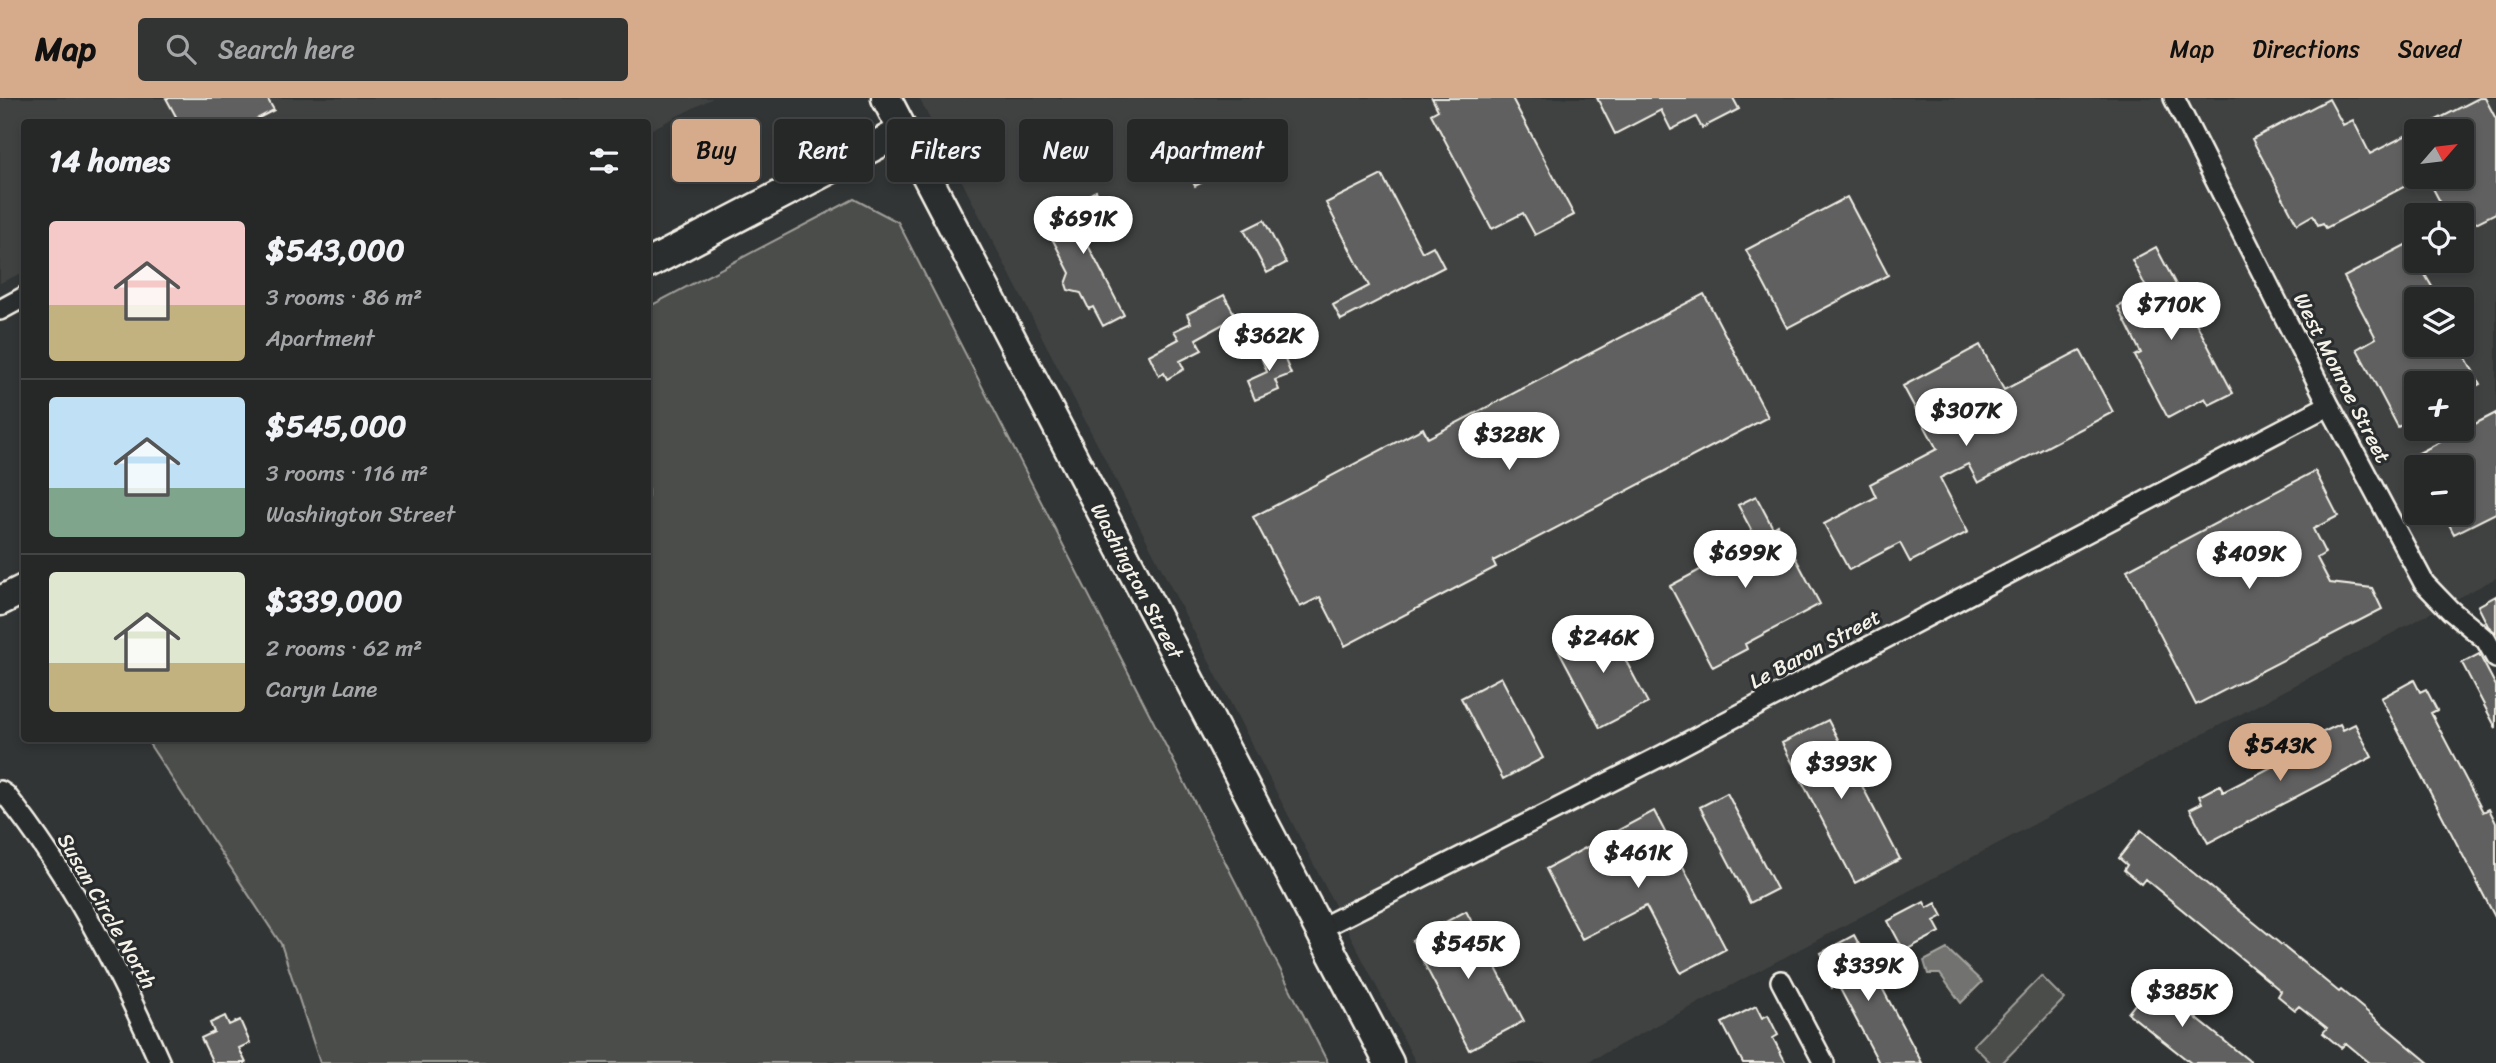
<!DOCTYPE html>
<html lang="en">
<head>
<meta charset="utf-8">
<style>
	:root { --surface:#262828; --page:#323434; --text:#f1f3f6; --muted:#a4a6a8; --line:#424445; --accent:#d6ab8b }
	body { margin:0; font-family:Sriracha,sans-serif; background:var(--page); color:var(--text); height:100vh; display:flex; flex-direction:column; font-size:26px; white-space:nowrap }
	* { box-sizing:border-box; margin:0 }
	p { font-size:23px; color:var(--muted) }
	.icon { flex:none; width:38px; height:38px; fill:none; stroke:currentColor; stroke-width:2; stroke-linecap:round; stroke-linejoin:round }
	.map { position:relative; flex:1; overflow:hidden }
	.drawer { position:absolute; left:21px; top:21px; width:630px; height:623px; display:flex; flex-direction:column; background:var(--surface); border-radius:7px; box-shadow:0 4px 10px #0003,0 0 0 2px var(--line) }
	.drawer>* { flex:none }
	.banner { position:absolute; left:672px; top:21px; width:665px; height:63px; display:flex; gap:14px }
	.needle { width:46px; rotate:62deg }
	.tools { position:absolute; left:2404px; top:21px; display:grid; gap:14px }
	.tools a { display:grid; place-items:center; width:70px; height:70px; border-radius:7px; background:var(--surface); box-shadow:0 4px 10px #0003,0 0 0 2px var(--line); font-size:35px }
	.price { position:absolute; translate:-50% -60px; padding:0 16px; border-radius:24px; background:#fff; color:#222; font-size:23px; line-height:46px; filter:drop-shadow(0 2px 4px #0008) }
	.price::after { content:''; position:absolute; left:50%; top:42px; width:21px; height:16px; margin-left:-10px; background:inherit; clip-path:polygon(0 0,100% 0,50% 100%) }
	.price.current { background:var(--accent); color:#111 }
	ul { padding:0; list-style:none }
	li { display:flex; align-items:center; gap:21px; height:175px; padding:0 28px }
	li+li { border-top:2px solid var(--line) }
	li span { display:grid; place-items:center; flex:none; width:196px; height:140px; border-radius:7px; color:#555 }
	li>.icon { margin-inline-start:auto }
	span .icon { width:84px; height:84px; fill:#fffc; stroke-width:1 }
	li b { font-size:30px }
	h2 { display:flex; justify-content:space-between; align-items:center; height:84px; padding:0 28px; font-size:30px }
	.pill { padding:0 24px; border-radius:7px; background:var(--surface); box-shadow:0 4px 10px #0003,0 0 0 2px var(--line); font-size:24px; line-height:63px }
	.pill.current { background:var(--accent); color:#111 }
	header { display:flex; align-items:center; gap:42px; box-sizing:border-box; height:98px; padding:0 35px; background:var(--accent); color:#111 }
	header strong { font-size:33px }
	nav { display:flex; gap:38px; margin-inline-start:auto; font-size:24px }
	.search { width:490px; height:63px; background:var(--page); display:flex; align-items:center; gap:18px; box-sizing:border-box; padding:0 24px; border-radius:7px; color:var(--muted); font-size:26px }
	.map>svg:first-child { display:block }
</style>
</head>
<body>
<header>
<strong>Map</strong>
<div class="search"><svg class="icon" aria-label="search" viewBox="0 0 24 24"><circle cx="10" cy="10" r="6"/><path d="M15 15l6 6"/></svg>Search here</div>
<nav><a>Map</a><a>Directions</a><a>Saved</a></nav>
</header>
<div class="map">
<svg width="2496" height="965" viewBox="0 0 2496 965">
	<rect width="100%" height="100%" fill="#323535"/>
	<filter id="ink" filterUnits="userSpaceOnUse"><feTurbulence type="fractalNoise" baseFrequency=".0143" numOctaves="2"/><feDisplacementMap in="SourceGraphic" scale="14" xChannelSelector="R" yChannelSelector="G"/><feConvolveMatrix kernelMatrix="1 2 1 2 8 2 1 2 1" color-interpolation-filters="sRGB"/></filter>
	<g filter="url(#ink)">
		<path fill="#404242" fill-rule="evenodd" d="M0,0H713L648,33V24H368L364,17L347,24H24V174L0,185Z
			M919,0H2496V480L1586,965H1416ZM2417,33H2462V79H2417ZM2417,117H2462V163H2417ZM2417,201H2462V247H2417ZM2417,285H2462V331H2417ZM2417,369H2462V415H2417Z"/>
		<path fill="#4b4d4c" stroke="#a09f9a" stroke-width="2" d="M854,101L898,124L1328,965H320L281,846L146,641L648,640V209Z
			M2041,878L2064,901L2002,965H1991L1973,947Z"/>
		<path fill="#727370" stroke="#a6a5a0" stroke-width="2" d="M1947,851L1982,884L1961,905L1940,876H1928L1924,863Z"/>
		<path fill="#5f605f" stroke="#f4f1e8" stroke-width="2" d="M166,0H267L274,12L251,24H179Z
			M1432,0H1512L1574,117L1535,137L1523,115L1492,131L1431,16L1438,12Z
			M1597,0H1733L1739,11L1702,30L1696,19L1671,32L1661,12L1615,36Z
			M2479,0H2485L2496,21V115L2462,132V117H2447L2427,79H2462V33H2417V82L2326,130L2323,125L2318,127L2313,117L2297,126L2252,41L2329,1L2343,27L2353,22L2370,56Z
			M1203,44L1219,76L1195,88L1179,56Z
			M1382,77L1422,154L1433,148L1444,169L1341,222L1333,207L1369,188L1326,105Z
			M1096,93L1105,108L1100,111L1104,117L1079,130L1124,217L1103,228L1093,209L1089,211L1081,195L1068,192L1066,186L1070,175L1042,121Z
			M1847,99L1888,177L1787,230L1746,152Z
			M1264,122L1286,165L1267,175L1244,132Z
			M2417,141V163L2434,192L2412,204L2417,213V247H2459L2480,286L2462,295V285H2417V319L2398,329L2357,251L2376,240L2344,179Z
			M2156,149L2233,295L2209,307L2205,300L2168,320L2135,258L2141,255L2118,209L2148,193L2132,162Z
			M1704,196L1768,319L1493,463L1496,469L1345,548L1320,499L1300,509L1253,419L1423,330L1428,340Z
			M1224,197L1236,219L1196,241L1202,252L1180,263L1184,271L1167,281L1164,275L1159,278L1149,257L1179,241L1174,233L1191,225L1187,216Z
			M1274,247L1281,252L1291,276L1275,282L1279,292L1255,302L1247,283L1267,274L1259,254Z
			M1980,247L2004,292L2080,252L2113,314L1978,385L1968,366L1940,380L1968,434L1910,464L1900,445L1849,472L1824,426L1876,399L1870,386L1937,351L1903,288Z
			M2496,315V415L2454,436L2443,415H2462V369H2419L2413,358Z
			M2315,373L2338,418L2313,431L2325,455L2317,460L2330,485L2372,490L2382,511L2196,607L2127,472Z
			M1756,398L1773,430L1778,427L1820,506L1745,546L1747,551L1713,569L1670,488L1715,464L1714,461L1755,439L1738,407Z
			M2496,498V535L2488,528L2478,508Z
			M1605,523L1648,605L1600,630L1557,549Z
			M2479,556L2496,588V630L2462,565Z
			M1501,579L1543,660L1503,681L1461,600Z
			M2414,582L2420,594L2426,591L2437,612L2431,615L2483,714L2489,711L2496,725V821L2381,600Z
			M1828,622L1900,761L1855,785L1782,645Z
			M2340,626L2343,632L2355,626L2372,659L2208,745L2190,711L2202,705L2199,698L2220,687L2223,694L2322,643L2319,636Z
			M1727,695L1777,791L1750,805L1700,709Z
			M1654,713L1726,851L1681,875L1646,808L1582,841L1546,771Z
			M2141,732L2339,894L2341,892L2429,965H2370L2346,945L2341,950L2323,935L2327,930L2299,908L2295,912L2278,898L2281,893L2145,781L2141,786L2124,772L2127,767L2119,760Z
			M1924,804L1927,810L1936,805L1943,818L1934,823L1940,834L1904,853L1888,823Z
			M1466,813L1524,923L1469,952L1412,842Z
			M1854,837L1922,965H1879L1838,887L1832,890L1822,870L1827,867L1821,855Z
			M2152,885L2162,893L2166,888L2185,903L2181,908L2252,965H2191L2128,915Z
			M1756,908L1762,920L1768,917L1778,937L1773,940L1786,965H1743L1722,925Z
			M225,918L229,927L240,922L250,945L239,950L246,965H213L201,940L214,934L210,925Z"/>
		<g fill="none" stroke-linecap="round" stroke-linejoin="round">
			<defs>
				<path id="street" d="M2174,0L2329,307L2424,485L2450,512L2486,542L2496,560
					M0,212L24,199
					M0,693L6,697C71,779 118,870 160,965
					M1319,831L1663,657L2329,307
					M1781,883L1824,965"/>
				<path id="secondary" d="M886,0L1389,965
					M648,166L903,33
					M0,503L24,491"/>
			</defs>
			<use href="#street" stroke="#f4f1e8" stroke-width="24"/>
			<use href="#secondary" stroke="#f4f1e8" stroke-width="33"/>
			<use href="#street" stroke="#2a2d2e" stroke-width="19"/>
			<use href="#secondary" stroke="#2a2d2e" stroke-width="28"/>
		</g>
	</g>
	<g text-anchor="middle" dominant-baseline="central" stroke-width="6" stroke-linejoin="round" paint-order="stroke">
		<g font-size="21" fill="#f4f1e8" stroke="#2a2d2e">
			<text transform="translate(2342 280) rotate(63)">West Monroe Street</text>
			<text transform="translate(1137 483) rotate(62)">Washington Street</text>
			<text transform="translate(1815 551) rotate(-28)">Le Baron Street</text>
			<text transform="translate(107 813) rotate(60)">Susan Circle North</text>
		</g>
	</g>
</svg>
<div class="tools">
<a><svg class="needle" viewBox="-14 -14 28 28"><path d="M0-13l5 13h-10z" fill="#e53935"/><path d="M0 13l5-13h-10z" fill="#a4a6a8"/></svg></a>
<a><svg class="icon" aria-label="locate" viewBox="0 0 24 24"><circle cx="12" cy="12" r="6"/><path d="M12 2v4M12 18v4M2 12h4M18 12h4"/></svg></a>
<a><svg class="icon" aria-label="layers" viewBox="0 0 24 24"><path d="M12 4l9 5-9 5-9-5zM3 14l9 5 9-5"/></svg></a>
<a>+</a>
<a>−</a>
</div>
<b class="price" style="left:1083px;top:158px">$691K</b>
<b class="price" style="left:2171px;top:244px">$710K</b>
<b class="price" style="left:1269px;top:275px">$362K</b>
<b class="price" style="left:1966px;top:350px">$307K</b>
<b class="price" style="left:1509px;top:374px">$328K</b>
<b class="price" style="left:1745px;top:492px">$699K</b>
<b class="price" style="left:2249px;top:493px">$409K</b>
<b class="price" style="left:1603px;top:577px">$246K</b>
<b class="price current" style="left:2280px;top:685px">$543K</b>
<b class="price" style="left:1841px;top:703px">$393K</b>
<b class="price" style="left:1638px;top:792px">$461K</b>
<b class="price" style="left:1468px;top:883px">$545K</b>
<b class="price" style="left:1868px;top:905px">$339K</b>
<b class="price" style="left:2182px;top:931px">$385K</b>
<div class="banner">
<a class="pill current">Buy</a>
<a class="pill">Rent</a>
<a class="pill">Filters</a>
<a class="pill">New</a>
<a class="pill">Apartment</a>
</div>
<section class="drawer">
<h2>14 homes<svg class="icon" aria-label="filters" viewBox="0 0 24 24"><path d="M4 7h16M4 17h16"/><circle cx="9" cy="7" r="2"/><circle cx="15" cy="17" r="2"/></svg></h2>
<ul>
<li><span style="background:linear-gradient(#f6c9c9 60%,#c2b280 0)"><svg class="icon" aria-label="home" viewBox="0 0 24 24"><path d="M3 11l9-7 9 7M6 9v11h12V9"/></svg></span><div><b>$543,000</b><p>3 rooms · 86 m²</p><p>Apartment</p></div></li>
<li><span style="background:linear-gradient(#bfe0f5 65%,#7fa58c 0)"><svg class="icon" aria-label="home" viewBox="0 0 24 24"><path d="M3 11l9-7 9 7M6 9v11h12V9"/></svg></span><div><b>$545,000</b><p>3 rooms · 116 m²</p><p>Washington Street</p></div></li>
<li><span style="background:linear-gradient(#dfe7d0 65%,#c2b280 0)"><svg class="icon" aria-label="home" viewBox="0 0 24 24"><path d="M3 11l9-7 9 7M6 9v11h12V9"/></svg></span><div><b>$339,000</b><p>2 rooms · 62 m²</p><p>Caryn Lane</p></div></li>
</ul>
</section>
</div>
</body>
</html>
